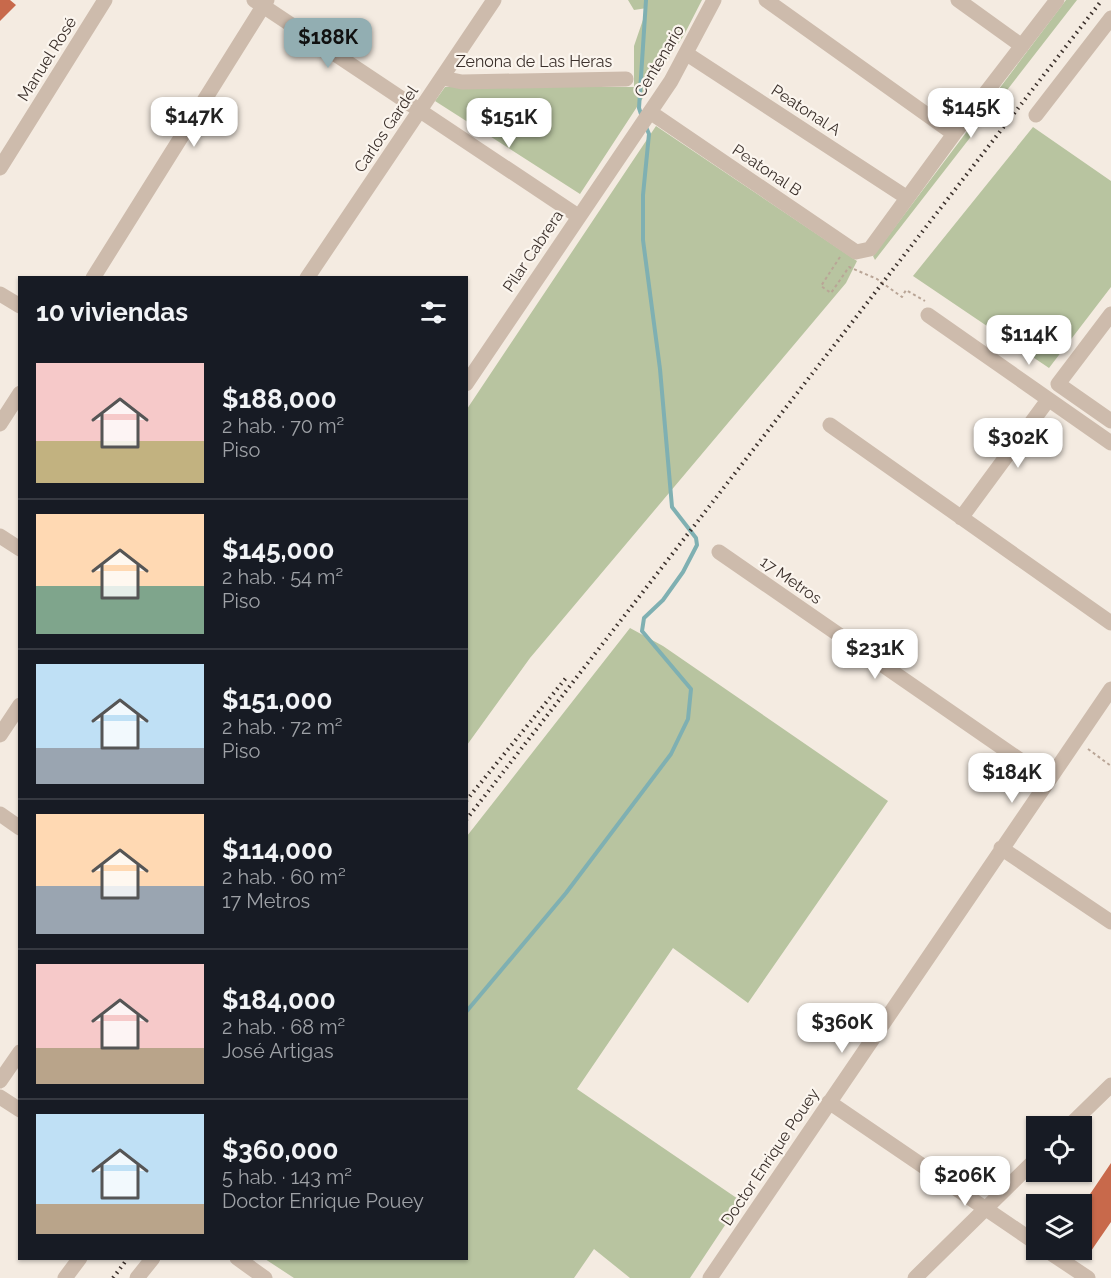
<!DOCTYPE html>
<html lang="es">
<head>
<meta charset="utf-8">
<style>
	:root { --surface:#171b24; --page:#20242c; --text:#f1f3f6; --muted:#9ea1a6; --line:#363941; --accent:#92aeb2 }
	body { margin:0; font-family:Raleway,sans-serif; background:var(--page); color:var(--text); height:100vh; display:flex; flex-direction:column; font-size:22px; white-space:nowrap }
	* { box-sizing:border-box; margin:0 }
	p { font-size:20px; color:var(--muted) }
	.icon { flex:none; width:33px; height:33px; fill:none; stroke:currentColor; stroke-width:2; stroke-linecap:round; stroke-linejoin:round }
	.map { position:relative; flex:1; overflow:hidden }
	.sheet { position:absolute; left:18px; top:276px; width:450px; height:984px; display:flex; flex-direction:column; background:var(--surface); border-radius:0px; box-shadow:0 2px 4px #0004 }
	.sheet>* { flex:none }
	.tools { position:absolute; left:1026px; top:1116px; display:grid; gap:12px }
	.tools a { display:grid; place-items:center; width:66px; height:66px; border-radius:0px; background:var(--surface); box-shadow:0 2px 4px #0004; font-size:30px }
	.price { position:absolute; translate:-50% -51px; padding:0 14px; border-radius:12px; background:#fff; color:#222; font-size:20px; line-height:39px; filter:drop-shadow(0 2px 3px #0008) }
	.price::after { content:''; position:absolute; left:50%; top:36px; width:18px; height:14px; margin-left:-9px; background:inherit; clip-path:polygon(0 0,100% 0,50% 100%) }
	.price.selected { background:var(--accent); color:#111 }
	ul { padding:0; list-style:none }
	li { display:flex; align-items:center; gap:18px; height:150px; padding:0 18px }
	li+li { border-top:2px solid var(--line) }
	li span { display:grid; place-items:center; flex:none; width:168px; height:120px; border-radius:0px; color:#555 }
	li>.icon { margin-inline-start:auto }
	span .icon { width:72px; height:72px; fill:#fffc; stroke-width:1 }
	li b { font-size:26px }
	h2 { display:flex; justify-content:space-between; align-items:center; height:72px; padding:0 18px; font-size:26px }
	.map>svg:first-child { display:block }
</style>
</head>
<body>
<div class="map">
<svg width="1111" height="1278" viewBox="0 0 1111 1278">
	<rect width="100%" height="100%" fill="#f4ebe1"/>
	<path fill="#b8c4a0" d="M628,0H702L684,35L580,194L435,101L445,87H634V46L647,8L634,10Z
		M1066,0H1077L875,260L873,256Z
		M656,126L857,261L846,283L530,658L467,745V409Z
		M1033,127L1111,181V287L1049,368L913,276Z
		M630,628L663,646L888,801L748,1003L673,948L577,1089L741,1201L690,1278H630L594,1249L574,1278H294L265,1259L466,1258L467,836Z"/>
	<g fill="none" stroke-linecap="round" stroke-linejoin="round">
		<path stroke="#7fb0b2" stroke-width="4" d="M642,117L639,108L646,0
			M466,1012L566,893L671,754L688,719L691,689L642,631L644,618L663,600L683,572L697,545L696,538L672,507L660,369L643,240V195L649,134L646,127"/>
	</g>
	<path fill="#c8694b" d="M0,0H10L16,5L0,21Z
		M1111,1163V1222L1091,1251L1082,1244V1206Z"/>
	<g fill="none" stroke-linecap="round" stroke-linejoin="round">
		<path stroke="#b9a596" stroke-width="2" stroke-dasharray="3 3" stroke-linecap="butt" d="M840,257L821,286L831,293L849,267L877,279L902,297L906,290L925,301
			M1088,749L1111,766"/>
		<path stroke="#cdbbac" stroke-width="15" d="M254,0L578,216
			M766,0L954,134
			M958,0L1022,46
			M687,54L906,197
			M442,78L462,82L626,79
			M650,112L856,252L870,249L954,134L1057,0
			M1036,115L1111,18
			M0,168L105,0
			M93,278L267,0
			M307,278L494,0
			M0,294L20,306
			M1111,314L1058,384L1111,421
			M928,315L1111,443
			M466,384L671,81L714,0
			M0,424L20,393
			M830,425L1111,623
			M961,518L1048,400
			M0,536L20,549
			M719,552L1049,780
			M0,735L20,705
			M0,814L20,828
			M1001,848L1111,922
			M0,1081L20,1052
			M0,1097L20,1110
			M829,1102L1036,1243
			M1069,1126L1111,1085
			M1046,1250L1088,1278
			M237,1258L265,1278
			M65,1278L80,1258
			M137,1278L153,1258
			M710,1278L1111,689
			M915,1278L1036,1159"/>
		<path stroke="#3b302b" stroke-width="4" stroke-dasharray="1.5 4.5" stroke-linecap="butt" d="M466,801L566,678
			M466,820L1102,0
			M113,1278L128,1258"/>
	</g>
	<g text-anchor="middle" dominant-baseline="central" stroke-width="4.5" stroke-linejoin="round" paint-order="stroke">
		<g font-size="16" fill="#3b302b" stroke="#fbf5ee">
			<text transform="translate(47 59) rotate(-58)">Manuel Rosé</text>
			<text x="534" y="61">Zenona de Las Heras</text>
			<text transform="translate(659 61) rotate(-59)">Centenario</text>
			<text transform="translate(806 110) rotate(33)">Peatonal A</text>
			<text transform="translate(386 129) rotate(-56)">Carlos Gardel</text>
			<text transform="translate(767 170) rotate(34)">Peatonal B</text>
			<text transform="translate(533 251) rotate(-56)">Pilar Cabrera</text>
			<text transform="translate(791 580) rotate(35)">17 Metros</text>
			<text transform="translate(770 1157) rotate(-56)">Doctor Enrique Pouey</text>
		</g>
	</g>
</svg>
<div class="tools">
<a><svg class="icon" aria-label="locate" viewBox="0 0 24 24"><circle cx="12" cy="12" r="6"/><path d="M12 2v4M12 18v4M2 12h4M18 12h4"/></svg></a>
<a><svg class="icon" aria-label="layers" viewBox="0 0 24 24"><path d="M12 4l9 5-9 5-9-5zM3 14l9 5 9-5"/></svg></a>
</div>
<b class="price selected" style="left:328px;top:69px">$188K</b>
<b class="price" style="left:971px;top:139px">$145K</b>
<b class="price" style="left:194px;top:148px">$147K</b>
<b class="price" style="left:509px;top:149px">$151K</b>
<b class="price" style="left:1029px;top:366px">$114K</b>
<b class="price" style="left:1018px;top:469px">$302K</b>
<b class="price" style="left:875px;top:680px">$231K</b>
<b class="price" style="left:1012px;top:804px">$184K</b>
<b class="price" style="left:842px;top:1054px">$360K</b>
<b class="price" style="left:965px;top:1207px">$206K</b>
<section class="sheet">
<h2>10 viviendas<svg class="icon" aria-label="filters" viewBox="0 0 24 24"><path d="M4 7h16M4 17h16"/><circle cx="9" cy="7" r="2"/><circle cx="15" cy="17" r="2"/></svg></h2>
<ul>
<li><span style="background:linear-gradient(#f6c9c9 65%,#c2b280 0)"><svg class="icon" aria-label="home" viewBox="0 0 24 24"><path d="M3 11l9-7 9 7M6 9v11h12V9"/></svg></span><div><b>$188,000</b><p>2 hab. · 70 m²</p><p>Piso</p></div></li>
<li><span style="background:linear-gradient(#ffd9b3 60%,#7fa58c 0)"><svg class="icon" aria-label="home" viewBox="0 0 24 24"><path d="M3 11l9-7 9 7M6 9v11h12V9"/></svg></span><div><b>$145,000</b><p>2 hab. · 54 m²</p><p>Piso</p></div></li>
<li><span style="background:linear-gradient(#bfe0f5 70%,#9aa5b1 0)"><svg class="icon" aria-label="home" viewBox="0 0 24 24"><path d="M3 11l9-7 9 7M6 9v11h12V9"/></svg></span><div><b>$151,000</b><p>2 hab. · 72 m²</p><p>Piso</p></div></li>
<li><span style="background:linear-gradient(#ffd9b3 60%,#9aa5b1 0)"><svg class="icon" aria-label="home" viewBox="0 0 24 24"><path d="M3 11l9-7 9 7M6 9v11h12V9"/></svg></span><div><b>$114,000</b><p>2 hab. · 60 m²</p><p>17 Metros</p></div></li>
<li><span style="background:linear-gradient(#f6c9c9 70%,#b9a48a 0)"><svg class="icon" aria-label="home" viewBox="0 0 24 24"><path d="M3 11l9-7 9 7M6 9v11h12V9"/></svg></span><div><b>$184,000</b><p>2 hab. · 68 m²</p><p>José Artigas</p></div></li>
<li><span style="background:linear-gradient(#bfe0f5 75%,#b9a48a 0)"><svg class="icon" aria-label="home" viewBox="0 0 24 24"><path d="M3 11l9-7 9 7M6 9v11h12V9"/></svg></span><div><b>$360,000</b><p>5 hab. · 143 m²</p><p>Doctor Enrique Pouey</p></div></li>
</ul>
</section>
</div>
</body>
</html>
